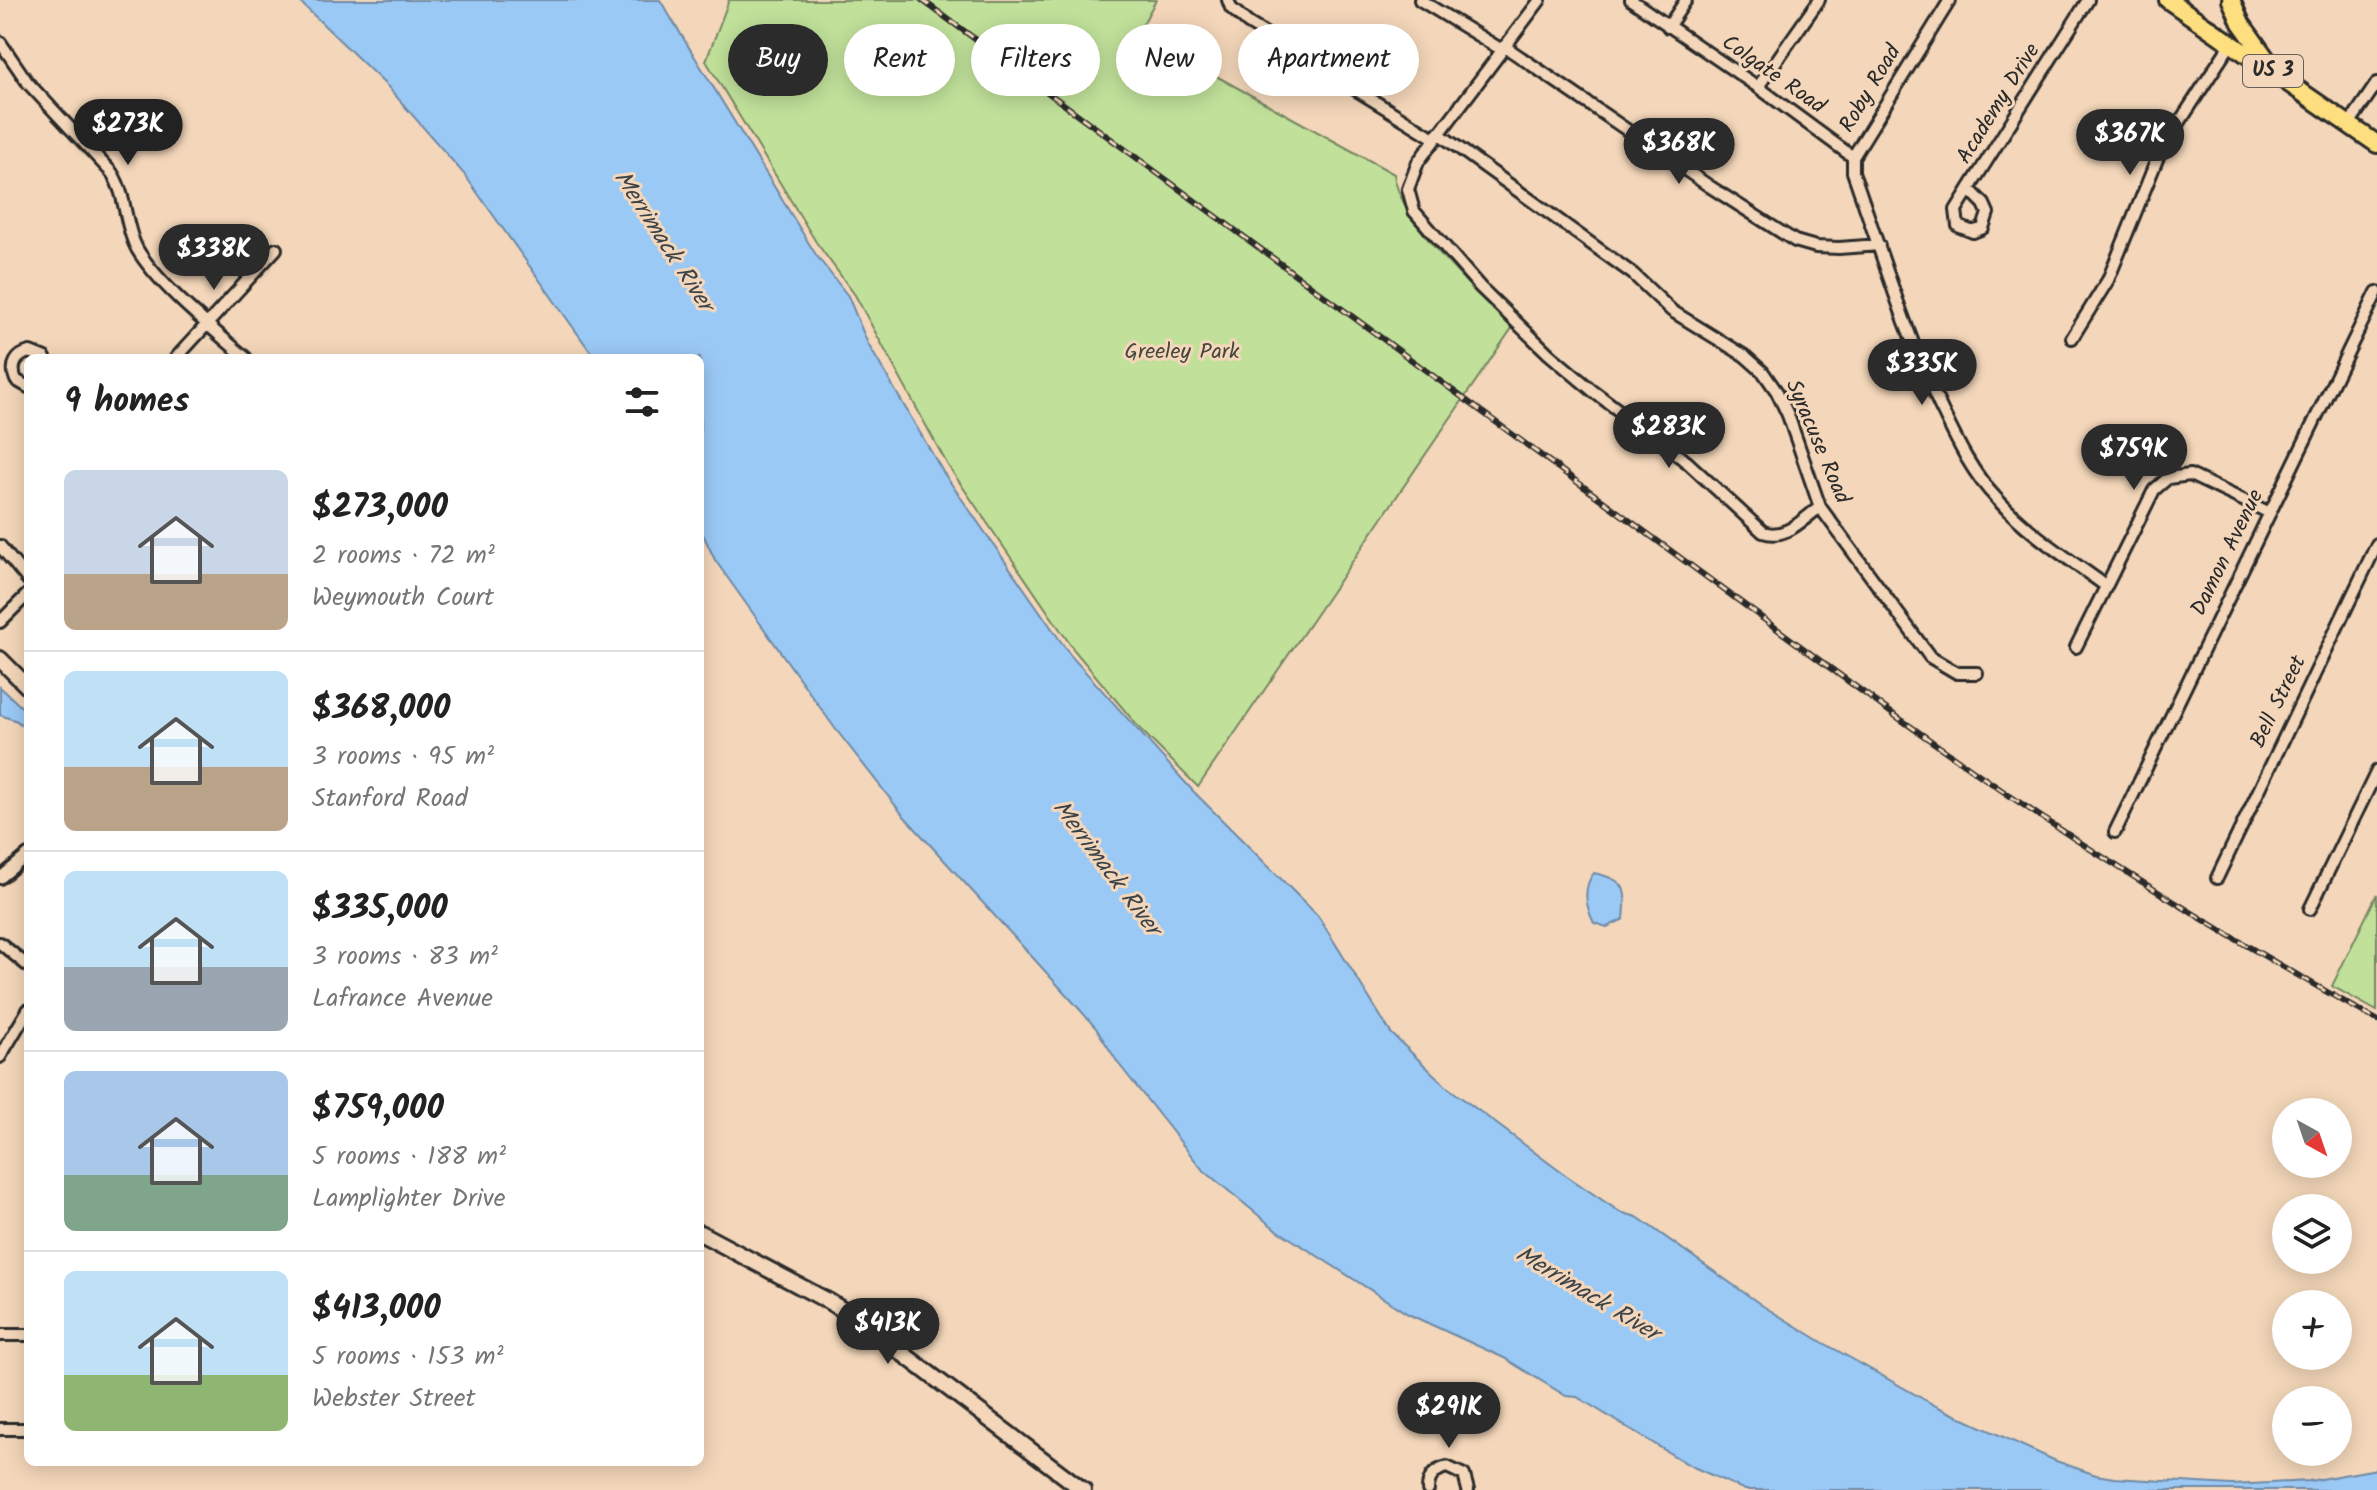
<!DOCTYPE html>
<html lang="en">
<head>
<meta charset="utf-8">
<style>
	:root { --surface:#fff; --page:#f2f2f2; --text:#222; --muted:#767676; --line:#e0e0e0; --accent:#2b2b2b }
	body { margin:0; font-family:Kalam,sans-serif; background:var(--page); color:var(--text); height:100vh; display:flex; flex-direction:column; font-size:30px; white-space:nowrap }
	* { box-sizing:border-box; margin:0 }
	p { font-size:26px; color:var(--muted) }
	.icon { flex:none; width:44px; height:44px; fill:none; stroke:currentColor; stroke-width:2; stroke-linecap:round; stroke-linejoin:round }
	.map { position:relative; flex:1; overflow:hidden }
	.sheet { position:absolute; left:24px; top:354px; width:680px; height:1112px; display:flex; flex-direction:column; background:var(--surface); border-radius:12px; box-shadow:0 4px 20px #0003 }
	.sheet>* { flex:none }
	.banner { position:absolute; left:728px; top:24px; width:760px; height:72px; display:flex; gap:16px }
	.needle { width:52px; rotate:140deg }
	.tools { position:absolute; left:2272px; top:1098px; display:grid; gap:16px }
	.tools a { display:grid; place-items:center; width:80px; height:80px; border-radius:50%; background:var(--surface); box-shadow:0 4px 20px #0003; font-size:40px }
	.price { position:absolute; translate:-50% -68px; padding:0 18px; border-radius:28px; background:var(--accent); color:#fff; font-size:26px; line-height:52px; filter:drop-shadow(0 2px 4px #0008) }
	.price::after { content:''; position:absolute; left:50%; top:48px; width:24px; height:18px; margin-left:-12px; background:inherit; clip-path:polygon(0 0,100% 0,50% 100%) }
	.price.on { background:#222; color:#fff }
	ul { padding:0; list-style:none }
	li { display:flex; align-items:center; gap:24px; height:200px; padding:0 40px }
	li+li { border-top:2px solid var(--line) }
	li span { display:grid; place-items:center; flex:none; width:224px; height:160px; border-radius:12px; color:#555 }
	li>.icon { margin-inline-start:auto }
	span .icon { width:96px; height:96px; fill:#fffc; stroke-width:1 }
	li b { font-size:34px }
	h2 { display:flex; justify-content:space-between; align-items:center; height:96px; padding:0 40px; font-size:34px }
	.pill { padding:0 28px; border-radius:36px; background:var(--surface); box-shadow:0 4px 20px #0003; font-size:28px; line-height:72px }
	.pill.on { background:var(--accent); color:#fff }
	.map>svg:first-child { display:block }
</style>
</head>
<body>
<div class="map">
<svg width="2377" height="1490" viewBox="0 0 2377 1490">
	<rect width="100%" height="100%" fill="#f4d7ba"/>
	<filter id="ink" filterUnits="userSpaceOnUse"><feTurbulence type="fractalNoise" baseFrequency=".0125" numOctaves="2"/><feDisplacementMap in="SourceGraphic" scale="16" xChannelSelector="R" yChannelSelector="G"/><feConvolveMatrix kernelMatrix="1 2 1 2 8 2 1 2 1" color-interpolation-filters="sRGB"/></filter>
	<g filter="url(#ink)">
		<path fill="#c1e19a" stroke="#768662" stroke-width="2" d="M729,0H1156L1138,33L1394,174C1400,224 1477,292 1512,328L1198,787L1141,730L1074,650L947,464L855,295L816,242L706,61Z
			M2377,894V1011L2332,986Z"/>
		<path fill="#9bc9f6" stroke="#6e8aa5" stroke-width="2" d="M298,0H660L816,255L848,296L868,344L943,472L1071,656L1193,791L1318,916L1391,1033L1447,1087L1561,1172L1620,1212L1637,1217L1763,1306L1822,1342L1936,1406L2056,1461L2096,1475L2114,1478L2232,1485L2309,1481L2377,1469V1490H1745L1691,1466L1577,1397L1566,1396L1504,1358L1408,1314L1274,1228L1202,1169L1118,1063L1096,1028L1074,1003L903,815L834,727L715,560L700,528V358H595L464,174L388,87Z
			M0,687L28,713V731L17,721L0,715Z
			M1594,873C1627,881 1627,887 1624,919L1607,927L1594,923C1586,907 1582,888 1594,873Z"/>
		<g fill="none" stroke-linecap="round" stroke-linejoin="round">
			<defs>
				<path id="street" d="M1228,0L1231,8L1248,23L1434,138
					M1420,0L1502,50
					M1540,0L1418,162L1408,189L1414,211L1480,287L1549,354L1593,391L1687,462L1763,532C1785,540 1802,520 1820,507
					M1631,0L1758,87L1853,157
					M1668,27L1686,0
					M0,42L28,83L112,173C127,196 124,225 137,249C158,285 214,330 246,358
					M1504,46L1709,186L1795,241L1816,247L1839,248L1879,245
					M1758,87L1819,0
					M2349,124L2377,83
					M1438,133L1633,274L1672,311L1745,356L1763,372L1777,392L1788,415L1820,507L1930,657L1957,673H1977
					M1853,157V172C1881,251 1904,330 1940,406C1956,439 1971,472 1997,499C2028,533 2069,559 2106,586
					M1853,157L1950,0
					M1969,189L1984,204L1988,213L1983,228L1973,232L1958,226L1956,210L1969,189L2088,0
					M2072,338L2108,280L2160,152L2232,42
					M176,358L276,249
					M28,387L16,380C10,366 16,355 30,352L45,358
					M0,546L28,580
					M0,622L28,594
					M2076,647L2154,490L2168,478L2190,475L2270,513
					M2115,832L2377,292
					M0,878L28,855
					M2217,878L2377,544
					M2310,909L2377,771
					M0,943L28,966
					M0,1057L28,1010
					M0,1335H28
					M0,1429H28
					M1428,1490C1428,1477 1435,1470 1447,1467L1464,1475L1468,1490"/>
				<path id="secondary" d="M0,659L28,687
					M700,1233L828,1301L857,1319L1083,1490"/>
				<path id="primary" d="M2168,0L2377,144
					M2231,0L2241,23L2270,64"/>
			</defs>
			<use href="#street" stroke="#2b2b2b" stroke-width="16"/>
			<use href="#secondary" stroke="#2b2b2b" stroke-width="20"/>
			<use href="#primary" stroke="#2b2b2b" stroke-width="22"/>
			<use href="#street" stroke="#f4d7ba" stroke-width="10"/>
			<use href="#secondary" stroke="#f4d7ba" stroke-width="14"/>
			<use href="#primary" stroke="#fedf80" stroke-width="16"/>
			<defs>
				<path id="rail" d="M922,0L1890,712C1943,749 1995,787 2049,822C2156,893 2265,958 2377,1020"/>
			</defs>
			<use href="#rail" stroke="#2b2b2b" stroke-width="6"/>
			<use href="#rail" stroke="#f4d7ba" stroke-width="3" stroke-dasharray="9" stroke-linecap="butt"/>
		</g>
	</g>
	<g text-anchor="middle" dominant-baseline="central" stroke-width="6" stroke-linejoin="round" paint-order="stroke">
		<rect fill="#f4d7ba" stroke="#675f56" stroke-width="2" x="2243" y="55" width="60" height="32" rx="6"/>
		<g font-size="20" font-weight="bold" fill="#2b2b2b">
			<text x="2273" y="71">US 3</text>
		</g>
		<g font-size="22" fill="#2b2b2b" stroke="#f4d7ba">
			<text transform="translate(1773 75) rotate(35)">Colgate Road</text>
			<text transform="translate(1871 89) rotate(-59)">Roby Road</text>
			<text transform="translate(1999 104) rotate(-58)">Academy Drive</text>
			<text transform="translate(1817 442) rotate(67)">Syracuse Road</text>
			<text transform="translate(2228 553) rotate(-64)">Damon Avenue</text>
			<text transform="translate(2279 702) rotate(-64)">Bell Street</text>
		</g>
		<g font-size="22" fill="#42463c" stroke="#f4d7ba">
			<text x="1182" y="352">Greeley Park</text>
		</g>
		<g font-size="24" font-style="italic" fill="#3c4349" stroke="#f4d7ba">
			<text transform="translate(663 241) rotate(57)">Merrimack River</text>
			<text transform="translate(1106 868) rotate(53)">Merrimack River</text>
			<text transform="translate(1587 1294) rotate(31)">Merrimack River</text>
		</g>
	</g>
</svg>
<div class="tools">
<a><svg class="needle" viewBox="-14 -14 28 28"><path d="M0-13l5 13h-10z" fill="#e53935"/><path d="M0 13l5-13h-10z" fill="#767676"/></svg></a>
<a><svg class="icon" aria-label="layers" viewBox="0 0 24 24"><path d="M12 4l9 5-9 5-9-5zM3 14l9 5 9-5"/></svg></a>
<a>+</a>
<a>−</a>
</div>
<b class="price on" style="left:128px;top:167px">$273K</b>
<b class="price" style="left:2130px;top:177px">$367K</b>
<b class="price" style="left:1679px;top:186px">$368K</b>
<b class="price" style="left:214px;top:292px">$338K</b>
<b class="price" style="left:1922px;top:407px">$335K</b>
<b class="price" style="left:1669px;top:470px">$283K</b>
<b class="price" style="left:2134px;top:492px">$759K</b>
<b class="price" style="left:888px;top:1366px">$413K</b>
<b class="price" style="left:1449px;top:1450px">$291K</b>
<div class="banner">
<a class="pill on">Buy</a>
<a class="pill">Rent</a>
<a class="pill">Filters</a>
<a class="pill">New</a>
<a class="pill">Apartment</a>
</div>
<section class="sheet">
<h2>9 homes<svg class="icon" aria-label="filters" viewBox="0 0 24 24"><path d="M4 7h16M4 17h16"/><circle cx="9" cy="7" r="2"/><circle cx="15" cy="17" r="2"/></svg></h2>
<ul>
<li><span style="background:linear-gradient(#c9d6e8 65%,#b9a48a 0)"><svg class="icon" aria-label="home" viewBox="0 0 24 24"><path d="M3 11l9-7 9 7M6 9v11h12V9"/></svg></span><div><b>$273,000</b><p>2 rooms · 72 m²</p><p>Weymouth Court</p></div></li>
<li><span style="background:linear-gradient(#bfe0f5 60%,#b9a48a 0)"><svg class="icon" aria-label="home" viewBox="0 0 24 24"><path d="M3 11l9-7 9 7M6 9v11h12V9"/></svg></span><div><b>$368,000</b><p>3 rooms · 95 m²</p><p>Stanford Road</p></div></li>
<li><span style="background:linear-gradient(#bfe0f5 60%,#9aa5b1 0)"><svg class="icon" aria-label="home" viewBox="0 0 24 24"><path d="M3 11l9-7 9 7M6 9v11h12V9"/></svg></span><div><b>$335,000</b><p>3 rooms · 83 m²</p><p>Lafrance Avenue</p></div></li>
<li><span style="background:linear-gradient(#a9c7e8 65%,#7fa58c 0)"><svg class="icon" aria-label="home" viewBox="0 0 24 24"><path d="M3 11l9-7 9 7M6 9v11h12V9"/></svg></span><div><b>$759,000</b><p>5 rooms · 188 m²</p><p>Lamplighter Drive</p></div></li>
<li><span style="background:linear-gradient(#bfe0f5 65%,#8fb573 0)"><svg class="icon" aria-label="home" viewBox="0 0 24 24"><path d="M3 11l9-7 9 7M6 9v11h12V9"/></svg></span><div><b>$413,000</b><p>5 rooms · 153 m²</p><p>Webster Street</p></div></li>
</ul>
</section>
</div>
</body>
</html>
